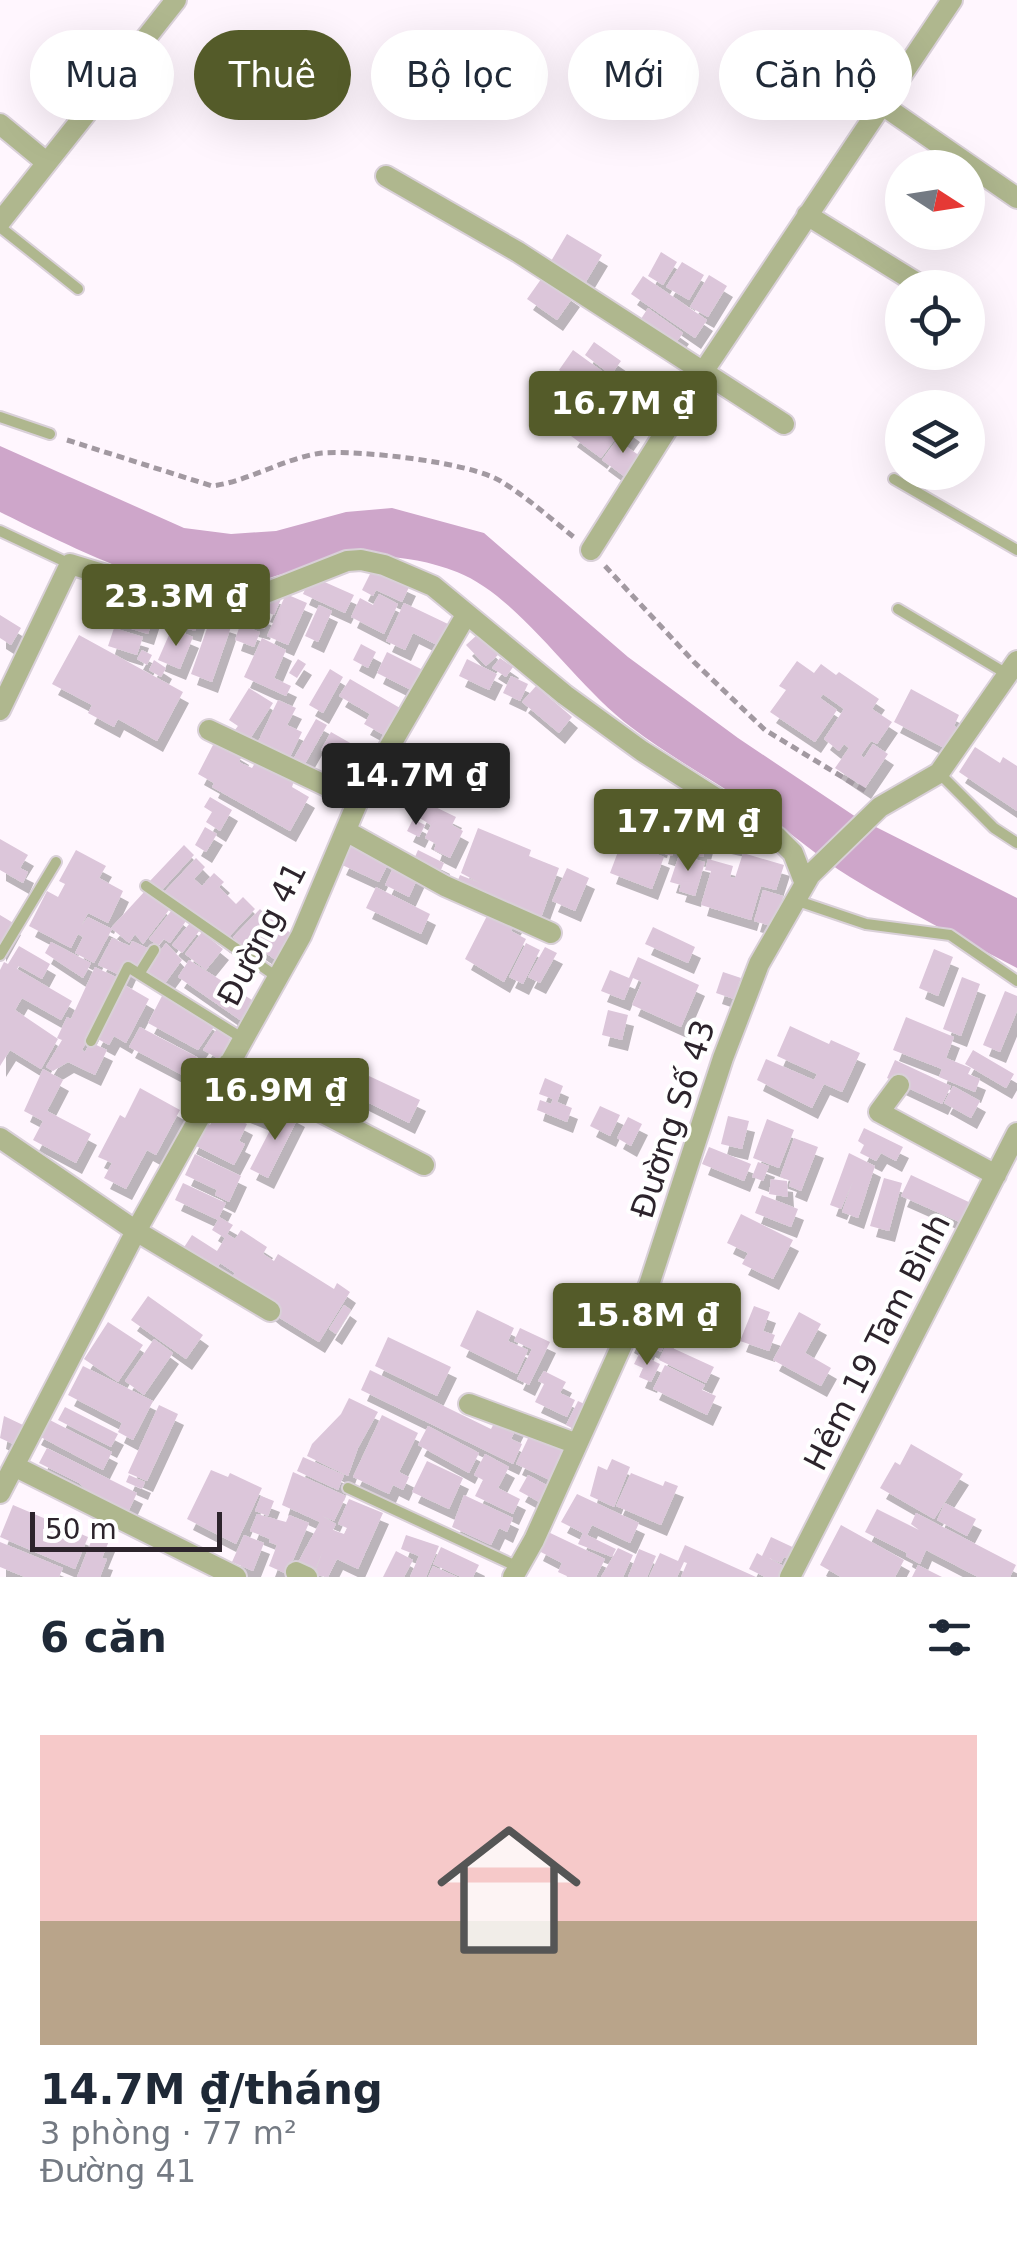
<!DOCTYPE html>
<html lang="vi">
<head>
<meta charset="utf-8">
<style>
	:root { --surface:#fff; --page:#f6f6f7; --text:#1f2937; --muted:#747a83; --line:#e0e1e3; --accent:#545b29 }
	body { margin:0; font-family:"DejaVu Sans",sans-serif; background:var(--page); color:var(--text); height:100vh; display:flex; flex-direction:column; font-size:38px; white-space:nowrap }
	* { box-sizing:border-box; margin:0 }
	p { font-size:32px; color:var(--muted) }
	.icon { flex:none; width:55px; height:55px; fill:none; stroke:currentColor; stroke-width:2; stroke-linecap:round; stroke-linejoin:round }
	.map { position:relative; height:1577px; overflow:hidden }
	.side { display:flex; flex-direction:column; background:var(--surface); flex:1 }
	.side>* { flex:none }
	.top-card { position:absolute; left:30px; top:30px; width:958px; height:90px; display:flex; gap:20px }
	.needle { width:65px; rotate:102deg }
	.buttons { position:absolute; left:885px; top:150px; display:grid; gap:20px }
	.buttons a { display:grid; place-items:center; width:100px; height:100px; border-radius:50%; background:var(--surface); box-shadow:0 10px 40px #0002; font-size:50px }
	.scale { position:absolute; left:30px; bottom:25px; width:192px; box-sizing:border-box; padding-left:10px; border:5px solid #2d242c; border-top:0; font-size:28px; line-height:35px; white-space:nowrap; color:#2d242c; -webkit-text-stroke:8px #fff; paint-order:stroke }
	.price { position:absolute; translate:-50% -85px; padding:0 22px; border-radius:10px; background:var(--accent); color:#fff; font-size:32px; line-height:65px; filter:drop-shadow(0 2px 5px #0008) }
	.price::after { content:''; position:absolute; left:50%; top:60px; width:30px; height:22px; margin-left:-15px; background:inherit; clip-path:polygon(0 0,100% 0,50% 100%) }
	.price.current { background:#222; color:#fff }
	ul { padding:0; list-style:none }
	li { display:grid; align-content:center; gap:20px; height:530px; padding:0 40px }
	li+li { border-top:2px solid var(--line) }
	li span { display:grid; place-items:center; height:310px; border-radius:0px; color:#555 }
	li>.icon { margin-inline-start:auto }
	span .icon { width:180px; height:180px; fill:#fffc; stroke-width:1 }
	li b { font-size:42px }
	h2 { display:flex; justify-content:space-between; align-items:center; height:120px; padding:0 40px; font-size:42px }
	.pill { padding:0 35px; border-radius:45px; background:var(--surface); box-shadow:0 10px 40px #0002; font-size:35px; line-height:90px }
	.pill.current { background:var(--accent); color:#fff }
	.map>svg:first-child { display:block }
</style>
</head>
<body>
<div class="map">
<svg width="1017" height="1577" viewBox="0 0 1017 1577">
	<defs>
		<filter id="shadow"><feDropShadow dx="6" dy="11" stdDeviation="0" flood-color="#0004"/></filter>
	</defs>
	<rect width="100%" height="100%" fill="#fff6fe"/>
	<path fill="#cea6ca" d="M0,446L184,528L231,534L276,531L346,512L392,508L484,533L628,657L738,738L856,817L1017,898V968C961,939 904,910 850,877C816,856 786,828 752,806C712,780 669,756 631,727C574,685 519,596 457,572C392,547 343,557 279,575C261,580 239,589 220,591C162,594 53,538 0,512Z"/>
	<path fill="#dcc6da" filter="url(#shadow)" d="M567,234L602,255L581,290L547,268Z
		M661,252L677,262L663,285L648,276Z
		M682,262L704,275L689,300L666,287Z
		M544,275L574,296L557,320L527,299Z
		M709,275L727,286L708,317L690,307Z
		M643,276L707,320L695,338L631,294Z
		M648,308L683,333L671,350L639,322Z
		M594,342L621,361L611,375L585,355Z
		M573,350L613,379L598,399L559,370Z
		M573,390L624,427L601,458L571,436L582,420L562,405Z
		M627,426L634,431L624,445L643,458L628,479L602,460Z
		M373,568L410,585L402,602L376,590L373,596L362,590Z
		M311,576L354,595L345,613L303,594Z
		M272,592L282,597L274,615L264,611Z
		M286,594L307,603L288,645L267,636Z
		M379,594L398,604L384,634L351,617L360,598L373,605Z
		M130,598L157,606L148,634L109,622L115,604L127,608Z
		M404,603L448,624L437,645L413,633L405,650L386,641Z
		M319,605L332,611L318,642L305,636Z
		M245,608L268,615L264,629L241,623Z
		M182,613L199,618L195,631L178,626Z
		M0,615L21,628L11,645L0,638Z
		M211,617L232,624L212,682L191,674Z
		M240,625L260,632L254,647L235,640Z
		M114,628L143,637L137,655L108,646Z
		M172,628L193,637L180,669L158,660Z
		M478,634L498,655L486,666L466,645Z
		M79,635L183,692L157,741L118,719L114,727L88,713L92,705L52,684Z
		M262,638L286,650L274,678L291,686L286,696L244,677Z
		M361,644L376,652L368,668L353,660Z
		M142,650L152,655L147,665L137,659Z
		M387,652L423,670L413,691L377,673Z
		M500,658L513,667L506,677L492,668Z
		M298,659L306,664L297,678L289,673Z
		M467,659L497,674L489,690L459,676Z
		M154,660L166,668L161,677L149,670Z
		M797,661L814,673L821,664L836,675L839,672L879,699L872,709L892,722L877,744L871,741L861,755L864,758L873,744L888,754L865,788L835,768L849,748L844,744L839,751L824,739L844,709L823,694L820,698L837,710L815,742L770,712L786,690L779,686Z
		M330,669L343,677L323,713L309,705Z
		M511,676L528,684L520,701L503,693Z
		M350,679L400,708L384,735L364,724L370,714L339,696Z
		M536,686L572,717L559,733L522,702Z
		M249,688L273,703L250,739L235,730L238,726L229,720Z
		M911,689L959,715L954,726L961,730L950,751L894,722Z
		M278,700L296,708L287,725L302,732L288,761L256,746Z
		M316,719L327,725L302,769L291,763Z
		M331,732L366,752L355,770L321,750Z
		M214,743L231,753L233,748L243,754L239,762L252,768L255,763L294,781L292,787L309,797L290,831L212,787L214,783L198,774Z
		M975,747L1000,763L1003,757L1017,766V811L959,772Z
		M685,790L711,798L706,811L681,803Z
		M649,796L696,810L687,834L640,822L643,812L681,822L645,810Z
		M210,797L232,810L220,831L206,822L212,812L204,807Z
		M425,802L456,817L452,825L463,831L450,858L434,850L436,844L425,838L431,825L418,817Z
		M699,812L724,820L720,835L694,827Z
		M413,819L425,825L419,837L407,831Z
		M205,827L217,834L206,852L195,845Z
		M652,827L665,831L661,847L648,844Z
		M478,828L531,850L529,856L559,868L538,926L454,890L460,875L480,883L461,873Z
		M724,828L742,832L739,846L721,842Z
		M636,830L649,834L644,849L664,857L652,889L610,873L622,841L631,845Z
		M668,831L678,834L672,856L662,853Z
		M682,835L707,842L703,857L678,850Z
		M0,839L28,855L20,868L28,872L23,883L0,870Z
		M352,839L391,858L379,882L340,864Z
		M184,845L194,855L160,892L149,882Z
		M76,850L106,866L99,878L123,891L108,923L88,913L81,926L88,917L112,929L94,963L75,953L83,937L78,934L71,948L29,926L47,891L58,897L65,884L59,881Z
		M418,850L444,863L437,879L411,866Z
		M743,853L784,865L776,890L761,886L751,920L701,905L711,871L705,870L708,859L733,866L730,877L735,878Z
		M679,855L705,862L695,896L679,891L681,885L670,882Z
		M196,858L205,867L194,879L202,886L214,873L224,882L219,887L236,904L243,897L255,909L224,942L184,904L182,907L165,891Z
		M396,862L420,873L409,897L385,885Z
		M567,868L589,878L575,911L552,901Z
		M376,887L430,914L421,934L366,908Z
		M763,890L783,896L774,927L754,921Z
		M145,891L169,910L143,944L135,934L129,943L111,928Z
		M260,909L270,919L244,947L233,937Z
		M172,910L186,921L170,943L164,939L158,946L149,939Z
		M490,910L516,922L511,931L526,939L504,982L465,959Z
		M0,915L15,924L0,951Z
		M272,917L296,938L280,963L254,945Z
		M190,923L200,930L182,953L172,945Z
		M653,927L695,947L688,963L645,944Z
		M202,932L223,949L206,970L185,954Z
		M112,938L130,946L132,941L152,950L141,972L131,967L126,978L98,965Z
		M51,942L91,963L83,978L45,953Z
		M166,943L182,960L163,986L146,970Z
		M526,943L540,950L523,984L509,977Z
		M19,946L50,964L42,979L19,966L17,969L72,1001L61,1020L22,998L15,1010L58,1039L41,1069L10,1050L0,1066V970L4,962L8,964Z
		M545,947L557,953L540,983L528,977Z
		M934,949L953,957L938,996L919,988Z
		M638,957L699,985L681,1027L632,1005L642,982L633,978L624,1000L601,991L610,970L629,978Z
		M189,960L252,1000L240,1020L178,977Z
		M95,967L120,979L82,1050L85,1052L90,1042L107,1050L95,1075L68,1062L53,1071L46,1067L62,1040L57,1038L67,1017L71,1019Z
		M723,972L741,978L734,999L716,993Z
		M962,977L980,984L961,1036L943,1029Z
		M123,984L149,999L126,1043L114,1036L109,1045L94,1037Z
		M1005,991L1017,996V1011L1000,1052L983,1045Z
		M163,994L216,1024L198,1050L148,1023Z
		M608,1010L628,1015L622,1040L602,1035Z
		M906,1017L954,1037L946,1058L971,1068L968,1074L980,1079L975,1092L939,1077L942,1069L893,1050Z
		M790,1026L829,1044L831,1040L860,1053L842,1092L824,1084L812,1108L757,1080L766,1059L814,1080L817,1074L777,1056Z
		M140,1027L197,1057L186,1077L129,1047Z
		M218,1027L232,1035L219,1059L203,1050Z
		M973,1050L1014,1074L1006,1088L965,1064Z
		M895,1060L951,1086L942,1104L887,1078Z
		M43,1069L63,1080L47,1111L91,1134L76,1163L33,1140L43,1121L24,1111Z
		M227,1070L252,1085L246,1099L269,1108L264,1120L222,1103L226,1091L219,1088Z
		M369,1076L420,1100L409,1123L359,1098Z
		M545,1078L563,1086L557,1102L572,1108L567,1122L537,1110L540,1100L551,1104L553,1099L539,1094Z
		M953,1086L980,1101L971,1118L944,1103Z
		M140,1088L180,1110L156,1155L147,1150L126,1189L104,1178L112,1163L98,1157L120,1115L125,1118Z
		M600,1106L620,1115L610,1136L590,1126Z
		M282,1107L299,1116L268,1178L250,1169Z
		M218,1109L247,1124L239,1141L245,1144L234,1165L190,1143L201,1120L210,1125Z
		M728,1116L749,1121L742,1149L721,1144Z
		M628,1117L642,1124L631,1146L617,1138Z
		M767,1119L794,1130L779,1168L753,1158Z
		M864,1128L903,1147L896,1161L881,1153L876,1161L860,1153L864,1145L858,1141Z
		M794,1138L818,1147L801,1191L789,1186L791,1181L780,1177Z
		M709,1147L751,1164L744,1181L702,1164Z
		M849,1153L875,1166L858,1218L842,1212L853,1181L841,1209L830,1205Z
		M195,1154L241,1176L229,1202L215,1195L217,1190L185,1175Z
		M758,1162L769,1166L763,1181L752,1177Z
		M911,1175L973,1204L964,1224L901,1196Z
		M884,1178L902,1183L889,1231L870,1226Z
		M771,1179L787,1181L788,1197L769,1194Z
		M183,1183L226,1203L219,1217L233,1225L227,1234L235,1239L241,1230L267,1247L263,1254L274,1261L278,1254L334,1289L337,1283L350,1292L319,1342L275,1315L231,1279L235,1273L220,1263L218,1267L210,1262L207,1268L181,1252L192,1235L217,1251L225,1238L212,1230L218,1220L175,1200Z
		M762,1195L798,1209L791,1227L755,1213Z
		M741,1214L793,1240L773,1279L742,1264L748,1253L727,1243Z
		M148,1296L203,1335L186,1359L131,1320Z
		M344,1305L351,1310L336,1334L329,1329Z
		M754,1306L770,1312L763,1331L775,1335L769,1351L740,1341Z
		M477,1310L514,1328L508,1341L528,1350L517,1374L460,1346Z
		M799,1312L821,1324L805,1353L831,1368L821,1386L773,1360Z
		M639,1319L670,1333L661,1352L649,1346L647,1352L628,1342Z
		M108,1322L143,1345L118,1382L84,1359Z
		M520,1328L550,1342L529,1385L517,1379L532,1349L514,1341Z
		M388,1337L451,1367L437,1396L375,1366Z
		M154,1339L173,1353L144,1395L125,1381Z
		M666,1345L714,1367L706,1383L659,1360Z
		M639,1354L660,1364L651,1382L639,1377L643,1368L634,1364Z
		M665,1365L705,1385L702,1390L716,1396L707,1415L653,1389Z
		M83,1366L153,1401L133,1440L118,1432L122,1423L68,1395Z
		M370,1370L491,1429L498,1416L518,1425L511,1439L522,1444L513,1464L361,1390Z
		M544,1371L566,1382L560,1393L575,1400L567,1417L535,1402L544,1384L538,1381Z
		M349,1398L378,1412L358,1448L348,1476L307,1456L312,1444L341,1414Z
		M578,1401L593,1408L581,1433L566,1425Z
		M159,1405L178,1414L147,1481L128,1473Z
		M65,1407L118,1434L111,1447L58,1420Z
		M382,1415L418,1433L399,1472L409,1477L403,1490L393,1485L389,1494L353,1477Z
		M4,1416L23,1425L13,1444L0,1438Z
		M44,1417L112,1452L103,1470L35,1434Z
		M428,1426L479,1453L469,1473L418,1445Z
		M531,1432L571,1451L556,1483L516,1464Z
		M911,1444L963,1474L934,1519L880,1488L895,1462L900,1465Z
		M47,1448L137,1493L128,1512L83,1495L86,1489L79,1483L39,1463Z
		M485,1454L509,1467L498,1488L520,1499L513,1514L475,1496L483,1480L474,1475Z
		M303,1457L344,1475L338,1490L297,1471Z
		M612,1459L630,1467L614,1507L590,1496L598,1466L607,1470Z
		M427,1461L463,1478L449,1509L412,1492Z
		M211,1470L228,1477L230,1473L262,1488L236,1544L187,1519Z
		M293,1472L346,1496L334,1521L322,1516L336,1524L333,1530L344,1534L347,1528L338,1524L349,1499L383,1513L358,1569L337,1559L328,1577L314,1575L323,1551L313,1574L296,1566L320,1522L282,1505Z
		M631,1473L663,1486L665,1481L678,1486L661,1525L616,1506Z
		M129,1475L145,1482L142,1489L126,1482Z
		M528,1475L552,1488L543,1504L519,1491Z
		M577,1494L639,1523L630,1543L592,1525L587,1535L616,1549L612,1557L578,1544L583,1533L561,1522Z
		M464,1495L513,1518L507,1532L499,1528L491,1545L452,1527Z
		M261,1496L274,1501L268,1516L255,1511Z
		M945,1503L976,1519L967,1536L937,1520Z
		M13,1505L88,1537L75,1569L0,1537Z
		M877,1509L919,1530L911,1524L916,1513L1016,1565L1010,1577H978L926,1550L920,1564L906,1556L907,1553L865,1532Z
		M257,1514L286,1522L289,1515L309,1523L287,1574L269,1566L277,1545L269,1542L270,1539L250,1531Z
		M841,1525L904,1560L895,1577H841L820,1565Z
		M546,1531L605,1559L596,1577H569L558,1572L562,1563L537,1550Z
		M94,1534L109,1541L102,1558L107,1559L100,1577H77Z
		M244,1535L264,1543L253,1571L232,1562Z
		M406,1535L439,1546L426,1577H410L419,1556L401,1549Z
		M771,1537L801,1551L796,1562L784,1557L781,1563L769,1558L787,1568L783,1577H765L749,1569L757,1553L762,1556Z
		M0,1542L63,1568L59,1577H25L0,1567Z
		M685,1545L756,1577H681L687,1563L684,1562L677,1577H649L660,1553L678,1561Z
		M441,1547L479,1565L473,1577H461L433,1564Z
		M618,1548L633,1555L623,1577H601Z
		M639,1549L656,1556L647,1577H628Z
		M396,1551L413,1560L404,1577H383Z
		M918,1565L942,1577H912Z
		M433,1566L457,1577H428Z"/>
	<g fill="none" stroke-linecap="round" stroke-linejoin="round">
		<defs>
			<path id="lane" d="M0,227L78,289
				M0,417L50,434
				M894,479L1017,550
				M0,531L70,564
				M898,609L1007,674
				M939,773L994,828L1017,843
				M146,886L277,977
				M795,900L866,924L950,935L1017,981
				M0,955L56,862
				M139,974L154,950
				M91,1041L128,967L242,1038
				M348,1488L518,1567"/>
			<path id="street" d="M881,104L1017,198
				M0,124L46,162
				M386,176L518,252L784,424
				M807,215L925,288
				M0,222L176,0
				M968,313L970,314
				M591,550L703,372L952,0
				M0,710L70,564L201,604L224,605L253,598L347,561L361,560L384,565L433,586L565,695L642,751L777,837L793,853L805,884
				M209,730L358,801
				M346,831L445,886L551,933
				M228,1064L424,1165
				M899,1085L879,1112L996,1175
				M0,1138L136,1231L270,1311
				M469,1404L577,1444
				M14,1466L236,1577
				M0,1493L136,1231L301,936L358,801L466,615
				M296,1572L307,1577
				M513,1577L534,1540L649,1285L723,1058L759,964L810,875L880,807L939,773L1017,661
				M790,1577L1017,1133"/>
		</defs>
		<use href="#lane" stroke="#d9d0d8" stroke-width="14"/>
		<use href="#street" stroke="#d9d0d8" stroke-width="24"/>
		<path stroke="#a299a1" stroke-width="5" stroke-dasharray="8 5" stroke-linecap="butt" d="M67,440L212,486C250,481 284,458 322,453C359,450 472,462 502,482C528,498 551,519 575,538
			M605,566L694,662L765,730L867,792"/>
		<use href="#lane" stroke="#afb78e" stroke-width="10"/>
		<use href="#street" stroke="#afb78e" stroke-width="20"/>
	</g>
	<g text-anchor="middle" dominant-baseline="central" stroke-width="8" stroke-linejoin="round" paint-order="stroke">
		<g font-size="32" fill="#2d242c" stroke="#fff">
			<text transform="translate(262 934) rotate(-63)">Đường 41</text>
			<text transform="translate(673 1119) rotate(-72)">Đường Số 43</text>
			<text transform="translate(877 1342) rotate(-63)">Hẻm 19 Tam Bình</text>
		</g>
	</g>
</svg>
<div class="buttons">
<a><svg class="needle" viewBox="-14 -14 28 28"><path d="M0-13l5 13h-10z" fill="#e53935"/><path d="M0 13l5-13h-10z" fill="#747a83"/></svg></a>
<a><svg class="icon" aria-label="locate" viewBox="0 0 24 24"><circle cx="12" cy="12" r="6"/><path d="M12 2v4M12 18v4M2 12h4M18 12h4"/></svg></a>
<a><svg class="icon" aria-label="layers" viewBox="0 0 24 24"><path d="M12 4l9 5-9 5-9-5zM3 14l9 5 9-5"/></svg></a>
</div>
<div class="scale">50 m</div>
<b class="price" style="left:623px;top:456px">16.7M ₫</b>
<b class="price" style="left:176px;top:649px">23.3M ₫</b>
<b class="price current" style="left:416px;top:828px">14.7M ₫</b>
<b class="price" style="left:688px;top:874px">17.7M ₫</b>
<b class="price" style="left:275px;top:1143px">16.9M ₫</b>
<b class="price" style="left:647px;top:1368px">15.8M ₫</b>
<div class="top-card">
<a class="pill">Mua</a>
<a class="pill current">Thuê</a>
<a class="pill">Bộ lọc</a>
<a class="pill">Mới</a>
<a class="pill">Căn hộ</a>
</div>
</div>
<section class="side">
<h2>6 căn<svg class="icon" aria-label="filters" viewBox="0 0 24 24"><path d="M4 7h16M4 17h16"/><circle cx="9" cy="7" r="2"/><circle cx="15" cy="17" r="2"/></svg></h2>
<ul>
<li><span style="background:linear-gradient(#f6c9c9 60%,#b9a48a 0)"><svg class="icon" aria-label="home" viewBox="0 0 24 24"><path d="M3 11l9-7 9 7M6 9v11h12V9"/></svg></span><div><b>14.7M ₫/tháng</b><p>3 phòng · 77 m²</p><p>Đường 41</p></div></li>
</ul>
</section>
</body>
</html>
